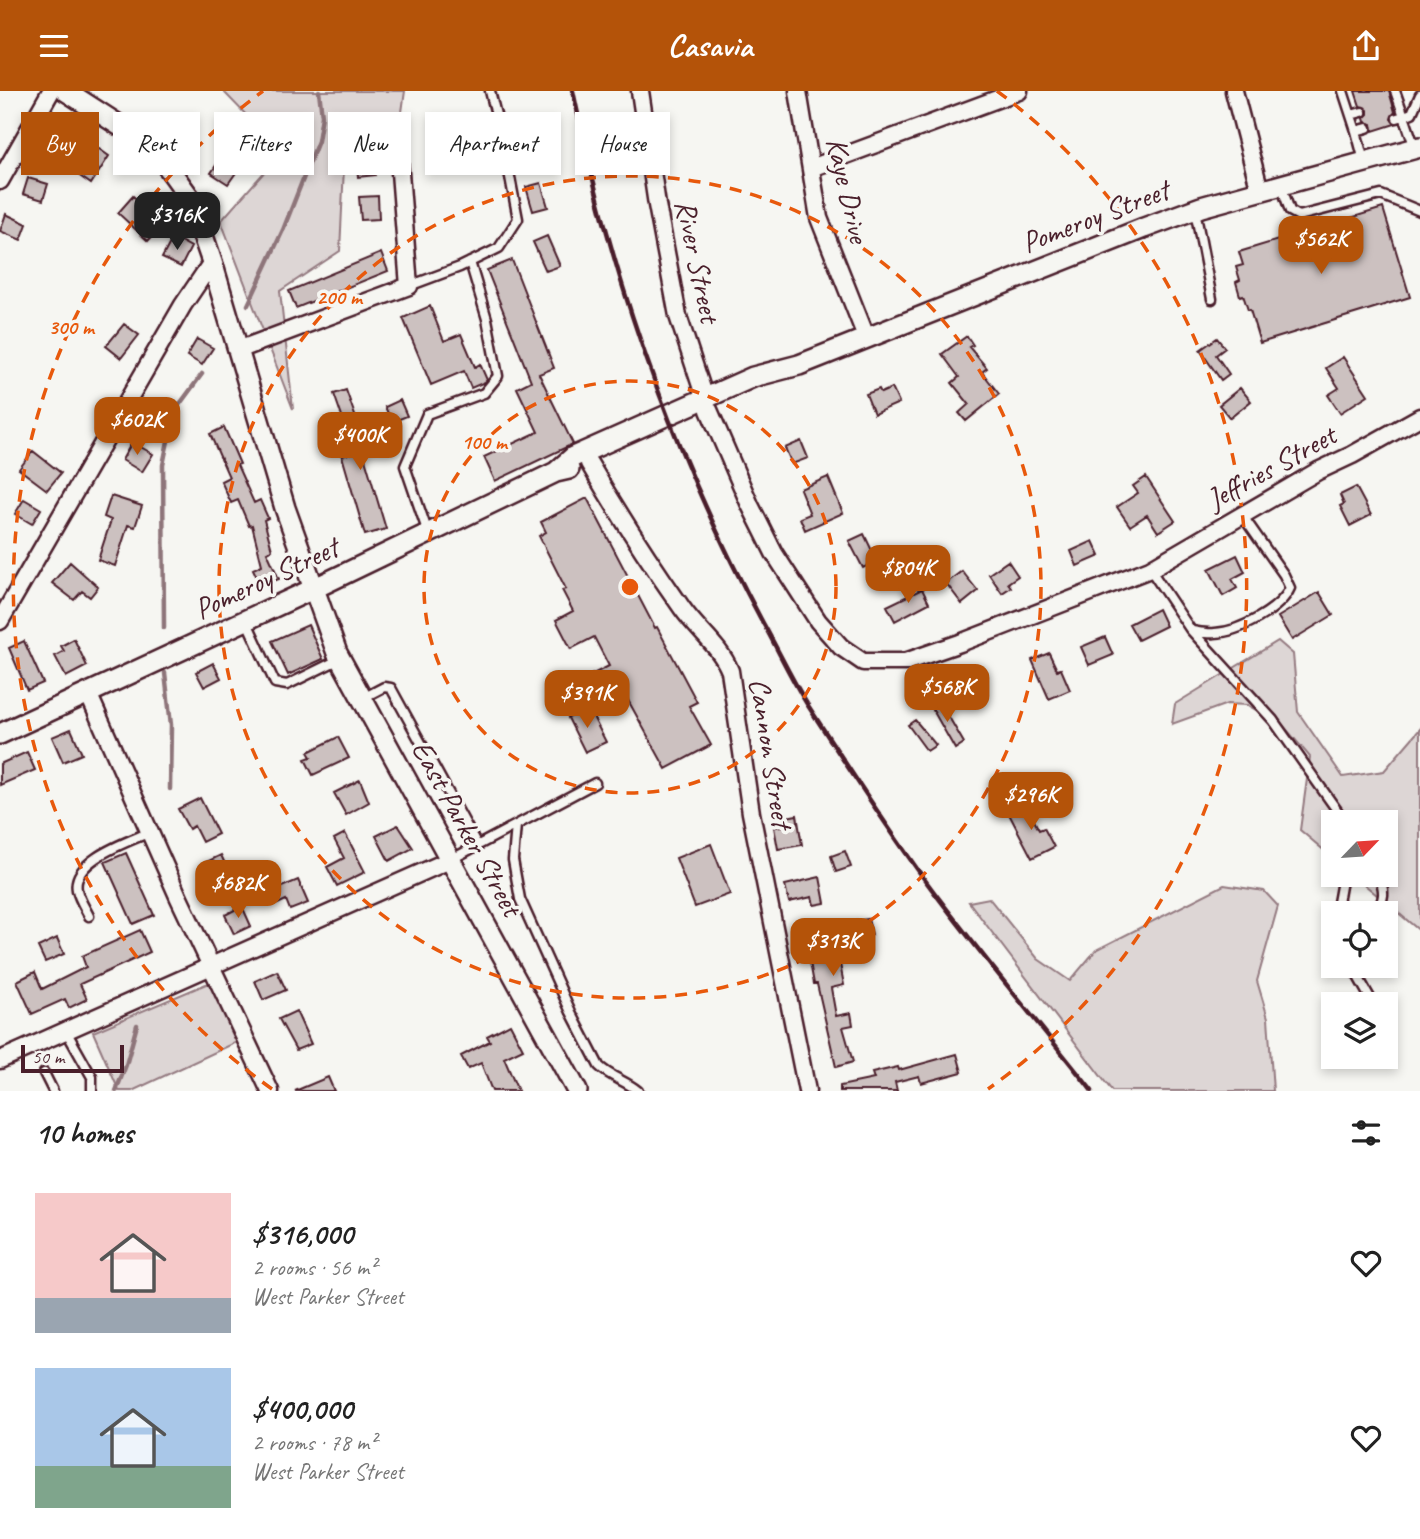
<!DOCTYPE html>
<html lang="en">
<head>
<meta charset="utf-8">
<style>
	:root { --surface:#fff; --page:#f2f2f2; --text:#222; --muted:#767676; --accent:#b45309 }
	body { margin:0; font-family:Caveat,sans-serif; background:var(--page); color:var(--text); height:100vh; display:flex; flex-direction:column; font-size:26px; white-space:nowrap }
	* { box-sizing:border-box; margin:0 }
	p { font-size:23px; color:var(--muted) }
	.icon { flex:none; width:38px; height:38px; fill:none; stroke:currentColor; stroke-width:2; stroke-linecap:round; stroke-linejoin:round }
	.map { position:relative; height:1000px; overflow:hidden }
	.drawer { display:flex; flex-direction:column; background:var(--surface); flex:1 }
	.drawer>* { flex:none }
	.top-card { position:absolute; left:21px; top:21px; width:700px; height:63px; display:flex; gap:14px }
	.needle { width:46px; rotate:65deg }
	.controls { position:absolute; left:1321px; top:719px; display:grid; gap:14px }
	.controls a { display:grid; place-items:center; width:77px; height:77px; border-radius:0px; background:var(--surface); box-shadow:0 4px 10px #0003; font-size:35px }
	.scale { position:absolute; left:21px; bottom:18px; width:103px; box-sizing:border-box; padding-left:7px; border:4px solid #4a1f2b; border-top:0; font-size:19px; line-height:24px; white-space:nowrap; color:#4a1f2b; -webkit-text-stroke:5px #f6f6f2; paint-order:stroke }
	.price { position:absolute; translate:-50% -60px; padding:0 16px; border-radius:14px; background:var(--accent); color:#fff; font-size:23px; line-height:46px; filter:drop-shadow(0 2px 4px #0008) }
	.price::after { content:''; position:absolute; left:50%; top:42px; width:21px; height:16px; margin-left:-10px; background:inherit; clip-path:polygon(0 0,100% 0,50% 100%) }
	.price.on { background:#222; color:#fff }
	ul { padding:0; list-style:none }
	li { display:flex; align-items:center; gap:21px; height:175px; padding:0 35px }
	li span { display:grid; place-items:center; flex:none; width:196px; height:140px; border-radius:0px; color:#555 }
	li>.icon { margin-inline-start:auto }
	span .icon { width:84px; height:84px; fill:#fffc; stroke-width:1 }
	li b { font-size:30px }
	h2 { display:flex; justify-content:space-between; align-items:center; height:84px; padding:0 35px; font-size:30px }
	.pill { padding:0 24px; border-radius:0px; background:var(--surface); box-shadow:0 4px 10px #0003; font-size:24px; line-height:63px }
	.pill.on { background:var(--accent); color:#fff }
	header { display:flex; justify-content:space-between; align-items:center; height:91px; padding:0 35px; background:var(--accent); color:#fff; font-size:32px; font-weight:700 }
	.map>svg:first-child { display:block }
</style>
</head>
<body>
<header><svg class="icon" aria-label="menu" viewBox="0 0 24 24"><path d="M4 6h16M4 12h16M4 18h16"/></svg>Casavia<svg class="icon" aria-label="share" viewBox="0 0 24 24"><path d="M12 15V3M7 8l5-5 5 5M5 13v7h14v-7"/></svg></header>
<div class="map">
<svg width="1420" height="1000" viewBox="0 0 1420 1000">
	<rect width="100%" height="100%" fill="#f6f6f2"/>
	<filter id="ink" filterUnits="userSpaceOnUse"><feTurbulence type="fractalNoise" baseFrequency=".0143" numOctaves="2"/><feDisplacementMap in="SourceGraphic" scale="14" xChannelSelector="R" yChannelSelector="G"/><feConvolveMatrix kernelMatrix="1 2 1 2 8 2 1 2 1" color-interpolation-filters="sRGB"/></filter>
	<g filter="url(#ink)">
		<path fill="#ddd6d5" stroke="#947a80" stroke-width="2" d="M223,0H405L399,42L344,76L340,160L280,200L293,318L221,130L282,61Z
			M1278,550L1293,563L1298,621L1343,686L1384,680L1420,638V840L1353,784H1386V732H1334L1333,767L1300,739L1310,666L1283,634L1247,614L1227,613L1172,633L1175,613Z
			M1224,794L1264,800L1278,815L1257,890L1268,927L1273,1000H1112L969,811L989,807L1038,868L1070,890L1096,859Z
			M206,893H214L237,951L132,1000H119L93,941Z"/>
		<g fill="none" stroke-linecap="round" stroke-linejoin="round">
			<path stroke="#8e747a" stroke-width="4.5" d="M248,214L283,139L318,50L322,25L319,0
				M164,537L163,374L174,321L202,283
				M165,582L171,634L170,698
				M116,1000L126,974L137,934"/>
		</g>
		<path fill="#ccc1c0" stroke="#4a1f2b" stroke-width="2" d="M1355,0H1389L1395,21L1391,28L1395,33L1373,40L1372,33L1365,31L1364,27L1368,23V19L1360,15Z
			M55,33L69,42L54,67L40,58Z
			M92,53L109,65L91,93L74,81Z
			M372,60L375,84L358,86L356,62Z
			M225,61L242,73L228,93L211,82Z
			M28,87L48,93L43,109L23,103Z
			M541,92L548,116L533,120L526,96Z
			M133,105L163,133L148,150L118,122Z
			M378,105L379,128L361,129L359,106Z
			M1383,117L1410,206L1260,252L1250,219H1248L1243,204L1240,205L1236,191L1240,189L1236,176L1243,174L1239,161Z
			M6,123L27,133L21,149L0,140Z
			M547,145L560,175L546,180L533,151Z
			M173,146L191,156L181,176L162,167Z
			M381,162L388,180L296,217L289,200Z
			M512,169L554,277L539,283L573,353L495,390L484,366L538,341L517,297L531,290L487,179Z
			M430,215L444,250L461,243L475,276L480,273L487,289L485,291L471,297L464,280L431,294L403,227Z
			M124,233L139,244L121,267L106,255Z
			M967,245L973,254L969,256L987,277L982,281L999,303L966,330L959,322L969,313L952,292L959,286L942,263Z
			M1217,247L1225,257L1216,264L1229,283L1221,289L1200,259Z
			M197,248L213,257L202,274L187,265Z
			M1343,266L1368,304L1340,322L1328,304L1339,297L1326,277Z
			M892,297L899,312L874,323L866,303L879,298L881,302Z
			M1240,297L1251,310L1230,327L1219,314Z
			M346,299L358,333L355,334L386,438L365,444L342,365L352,362L349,346L334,303Z
			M400,309L407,325L392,331L385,316Z
			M224,336L240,373L237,374L254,412L260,409L268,427L264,429L272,459L267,461L279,488L261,495L253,478L262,474L252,434L249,435L238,409L231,412L221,390L229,386L210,343Z
			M801,350L808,367L792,373L785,357Z
			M132,351L153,363L142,381L122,369Z
			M33,360L61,382L47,399L19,378Z
			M828,386L843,422L805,439L800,427L810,423L800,398Z
			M1146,386L1175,430L1158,441L1147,424L1130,435L1117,416L1138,402L1133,395Z
			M1356,396L1371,424L1350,435L1340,415L1344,413L1340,404Z
			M111,405L142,415L135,436L128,434L115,475L98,469L111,429L104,426Z
			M587,407L655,537L657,536L697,611L689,615L711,654L666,678L618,591L591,605L583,588L609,575L594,546L571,558L556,529L573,520L562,499L566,498L539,445L546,441L541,431Z
			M24,408L41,418L32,433L15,423Z
			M864,443L877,470L863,477L849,450Z
			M1093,450L1100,465L1077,475L1071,460Z
			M1237,464L1245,481L1232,488L1237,497L1223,505L1209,478Z
			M1008,470L1018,485L1008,492L1011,496L1002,502L989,483Z
			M70,471L98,496L90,506L82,500L74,509L52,492Z
			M962,480L978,500L962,513L946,492Z
			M922,498L929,512L895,530L887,515Z
			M1319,501L1333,524L1292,549L1278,526Z
			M1158,518L1166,535L1138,549L1129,533Z
			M308,534L323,568L288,584L272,550Z
			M1105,546L1113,564L1089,574L1081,556Z
			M74,548L87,575L66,586L55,565L64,560L61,555Z
			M24,550L43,592L27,599L9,557Z
			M1049,562L1057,579L1061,578L1070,599L1049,608L1032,569Z
			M213,572L221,587L204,596L196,581Z
			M939,609L964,652L955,658L930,614Z
			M588,616L606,651L585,661L568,627Z
			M915,629L936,654L927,660L908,634Z
			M71,638L82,663L63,671L52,646Z
			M338,646L349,667L313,684L305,668L311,666L308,661Z
			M27,661L35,679L0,694V673Z
			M360,689L369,711L346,724L334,702Z
			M200,707L218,743L202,751L194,735L189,738L178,718Z
			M1026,714L1039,739L1044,737L1054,756L1032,767L1009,723Z
			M797,724L802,754L778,758L774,736L782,735L781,727Z
			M398,734L413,757L389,770L376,745Z
			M345,742L365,781L337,795L327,776L344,767L334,748Z
			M711,753L730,803L695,816L676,767Z
			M845,760L851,776L836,781L831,765Z
			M126,762L154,824L133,833L105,771Z
			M221,764L235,795L214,804L200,774Z
			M820,786L825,812L814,814L812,806L789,811L785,794Z
			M298,789L308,812L290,819L286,809L278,813L272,800Z
			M242,815L251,835L234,843L225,824Z
			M868,828L872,844L836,852L844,894L831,897L836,925L851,922L853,934L843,936L853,971L836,976L817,893H814L804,839Z
			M140,839L150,861L80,893L87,908L69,917L65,908L32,923L17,890L35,881L42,898L86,876L82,865Z
			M57,847L64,863L45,871L38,856Z
			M277,880L286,899L263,909L255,890Z
			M296,920L311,953L296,959L279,928Z
			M510,933L523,958L504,967L518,1000H492L481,972L468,978L461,965L490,950L487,945Z
			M957,963L962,981L921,992L919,985L895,991L897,1000H840V995L874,988L872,982L898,976L899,979Z
			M328,986L334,1000H295Z"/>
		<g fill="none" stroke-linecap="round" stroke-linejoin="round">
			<defs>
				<path id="service" d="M1343,0L1356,40
					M1395,0L1404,25L1397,27
					M1351,24L1362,21
					M1415,57L1404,25L1412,22L1420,4
					M1364,70L1356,40L1367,37
					M1281,94L1290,120L1299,125L1381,104L1420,120
					M1195,119L1212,208
					M409,195L460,176L499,157L518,128L505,60L490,0
					M428,442L405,375L427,323L484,302L498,285L487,228L470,171
					M1150,478L1190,538L1273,629L1346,732
					M246,529L275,592L287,594L340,568
					M1192,540C1199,541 1208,543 1215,542C1239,541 1281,518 1290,497L1284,484L1242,424
					M363,607L384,596L391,597L477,754
					M516,734L513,769L520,808L571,921L599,975C610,986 626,990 638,1000
					M452,768L595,692
					M1339,822L1337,817L1343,784
					M1375,822C1385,809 1385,800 1379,784
					M89,825C85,817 79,808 77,799C71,769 128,751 150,741
					M1352,875L1374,914
					M66,940L92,986V1000
					M44,982L53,1000"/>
				<path id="minor" d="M640,0L657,114L678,225L705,307
					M798,0L819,127L867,248
					M1234,0L1260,100
					M811,77L1019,0
					M0,90L51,0
					M238,259L409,195L398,56
					M709,319L750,414L774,462L818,530L841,556L863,571H905L960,552L1150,478L1318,380L1352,364L1420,326
					M589,372C618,422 649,470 682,517C697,539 720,555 730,580L751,722L807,1000
					M0,530L183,214L212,171
					M88,602L178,805L270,1000
					M0,969L452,768"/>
				<path id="tertiary" d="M66,0L145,51L162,68L190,107L212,171L285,417L337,562L577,1000
					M556,381L573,366L753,286L799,274L1144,137L1201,116L1420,56
					M0,643L313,498L556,381L569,378"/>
			</defs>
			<use href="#service" stroke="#4a1f2b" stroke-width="13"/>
			<use href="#minor" stroke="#4a1f2b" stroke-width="21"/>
			<use href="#tertiary" stroke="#4a1f2b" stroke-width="24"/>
			<use href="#service" stroke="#f6f6f2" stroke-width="8"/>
			<use href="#minor" stroke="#f6f6f2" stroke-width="16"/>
			<use href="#tertiary" stroke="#f6f6f2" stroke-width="19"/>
			<path stroke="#4a1f2b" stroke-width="4.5" d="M573,0C611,186 673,365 763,532C778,559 791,587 807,613C845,672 884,732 925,789C978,861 1037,930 1092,1000"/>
		</g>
	</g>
	<g fill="none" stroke="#e8590c" stroke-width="3.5" stroke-dasharray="12 9">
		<circle cx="630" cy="496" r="206"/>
		<circle cx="630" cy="496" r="411"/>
		<path d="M272 998A617 617 0 0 1 263 0M997 0A617 617 0 0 1 988 998"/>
	</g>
	<g text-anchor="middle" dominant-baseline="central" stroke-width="7" stroke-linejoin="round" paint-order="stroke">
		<g font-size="30" fill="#4a1f2b" stroke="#f6f6f2">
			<text transform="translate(848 99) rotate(77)">Kaye Drive</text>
			<text transform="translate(1095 125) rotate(-21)">Pomeroy Street</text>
			<text transform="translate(698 170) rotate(78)">River Street</text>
			<text transform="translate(1271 376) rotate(-29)">Jeffries Street</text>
			<text transform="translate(266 487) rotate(-25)">Pomeroy Street</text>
			<text transform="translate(771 662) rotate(81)">Cannon Street</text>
			<text transform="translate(467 737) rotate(61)">East Parker Street</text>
		</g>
	</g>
	<circle cx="630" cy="496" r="10" fill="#e8590c" stroke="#f6f6f2" stroke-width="3.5"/>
	<g font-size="21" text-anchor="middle" font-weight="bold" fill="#e8590c" stroke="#f6f6f2" stroke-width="7" stroke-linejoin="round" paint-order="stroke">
		<text x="339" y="213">200 m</text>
		<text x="71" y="243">300 m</text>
		<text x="484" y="358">100 m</text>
	</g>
</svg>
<div class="controls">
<a><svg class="needle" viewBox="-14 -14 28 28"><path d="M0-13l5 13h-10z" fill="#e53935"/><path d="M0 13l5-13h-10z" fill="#767676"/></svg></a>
<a><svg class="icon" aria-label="locate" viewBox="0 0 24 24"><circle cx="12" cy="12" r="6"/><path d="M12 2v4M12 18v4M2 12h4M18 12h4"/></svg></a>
<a><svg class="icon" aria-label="layers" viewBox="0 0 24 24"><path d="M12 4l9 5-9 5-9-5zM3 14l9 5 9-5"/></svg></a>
</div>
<div class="scale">50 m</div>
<b class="price on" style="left:177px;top:161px">$316K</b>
<b class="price" style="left:1321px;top:185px">$562K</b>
<b class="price" style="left:137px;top:366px">$602K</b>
<b class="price" style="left:360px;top:381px">$400K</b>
<b class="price" style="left:908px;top:514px">$804K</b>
<b class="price" style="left:947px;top:633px">$568K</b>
<b class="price" style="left:587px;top:639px">$391K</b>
<b class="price" style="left:1031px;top:741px">$296K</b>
<b class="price" style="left:238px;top:829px">$682K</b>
<b class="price" style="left:833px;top:887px">$313K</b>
<div class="top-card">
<a class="pill on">Buy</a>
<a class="pill">Rent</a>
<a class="pill">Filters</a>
<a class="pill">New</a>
<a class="pill">Apartment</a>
<a class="pill">House</a>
</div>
</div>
<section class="drawer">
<h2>10 homes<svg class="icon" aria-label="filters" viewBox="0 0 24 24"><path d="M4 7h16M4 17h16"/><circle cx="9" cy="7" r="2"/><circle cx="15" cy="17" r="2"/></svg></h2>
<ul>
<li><span style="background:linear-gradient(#f6c9c9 75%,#9aa5b1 0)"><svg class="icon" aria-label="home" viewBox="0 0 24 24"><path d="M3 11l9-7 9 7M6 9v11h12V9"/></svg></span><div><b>$316,000</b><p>2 rooms · 56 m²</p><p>West Parker Street</p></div><svg class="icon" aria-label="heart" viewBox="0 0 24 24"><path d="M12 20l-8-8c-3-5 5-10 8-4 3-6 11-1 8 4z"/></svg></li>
<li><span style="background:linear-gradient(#a9c7e8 70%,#7fa58c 0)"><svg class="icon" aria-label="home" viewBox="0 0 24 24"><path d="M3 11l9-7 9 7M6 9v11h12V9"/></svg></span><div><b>$400,000</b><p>2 rooms · 78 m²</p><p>West Parker Street</p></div><svg class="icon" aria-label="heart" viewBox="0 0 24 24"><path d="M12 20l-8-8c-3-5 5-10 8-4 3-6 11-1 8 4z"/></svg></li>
</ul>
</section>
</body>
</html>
